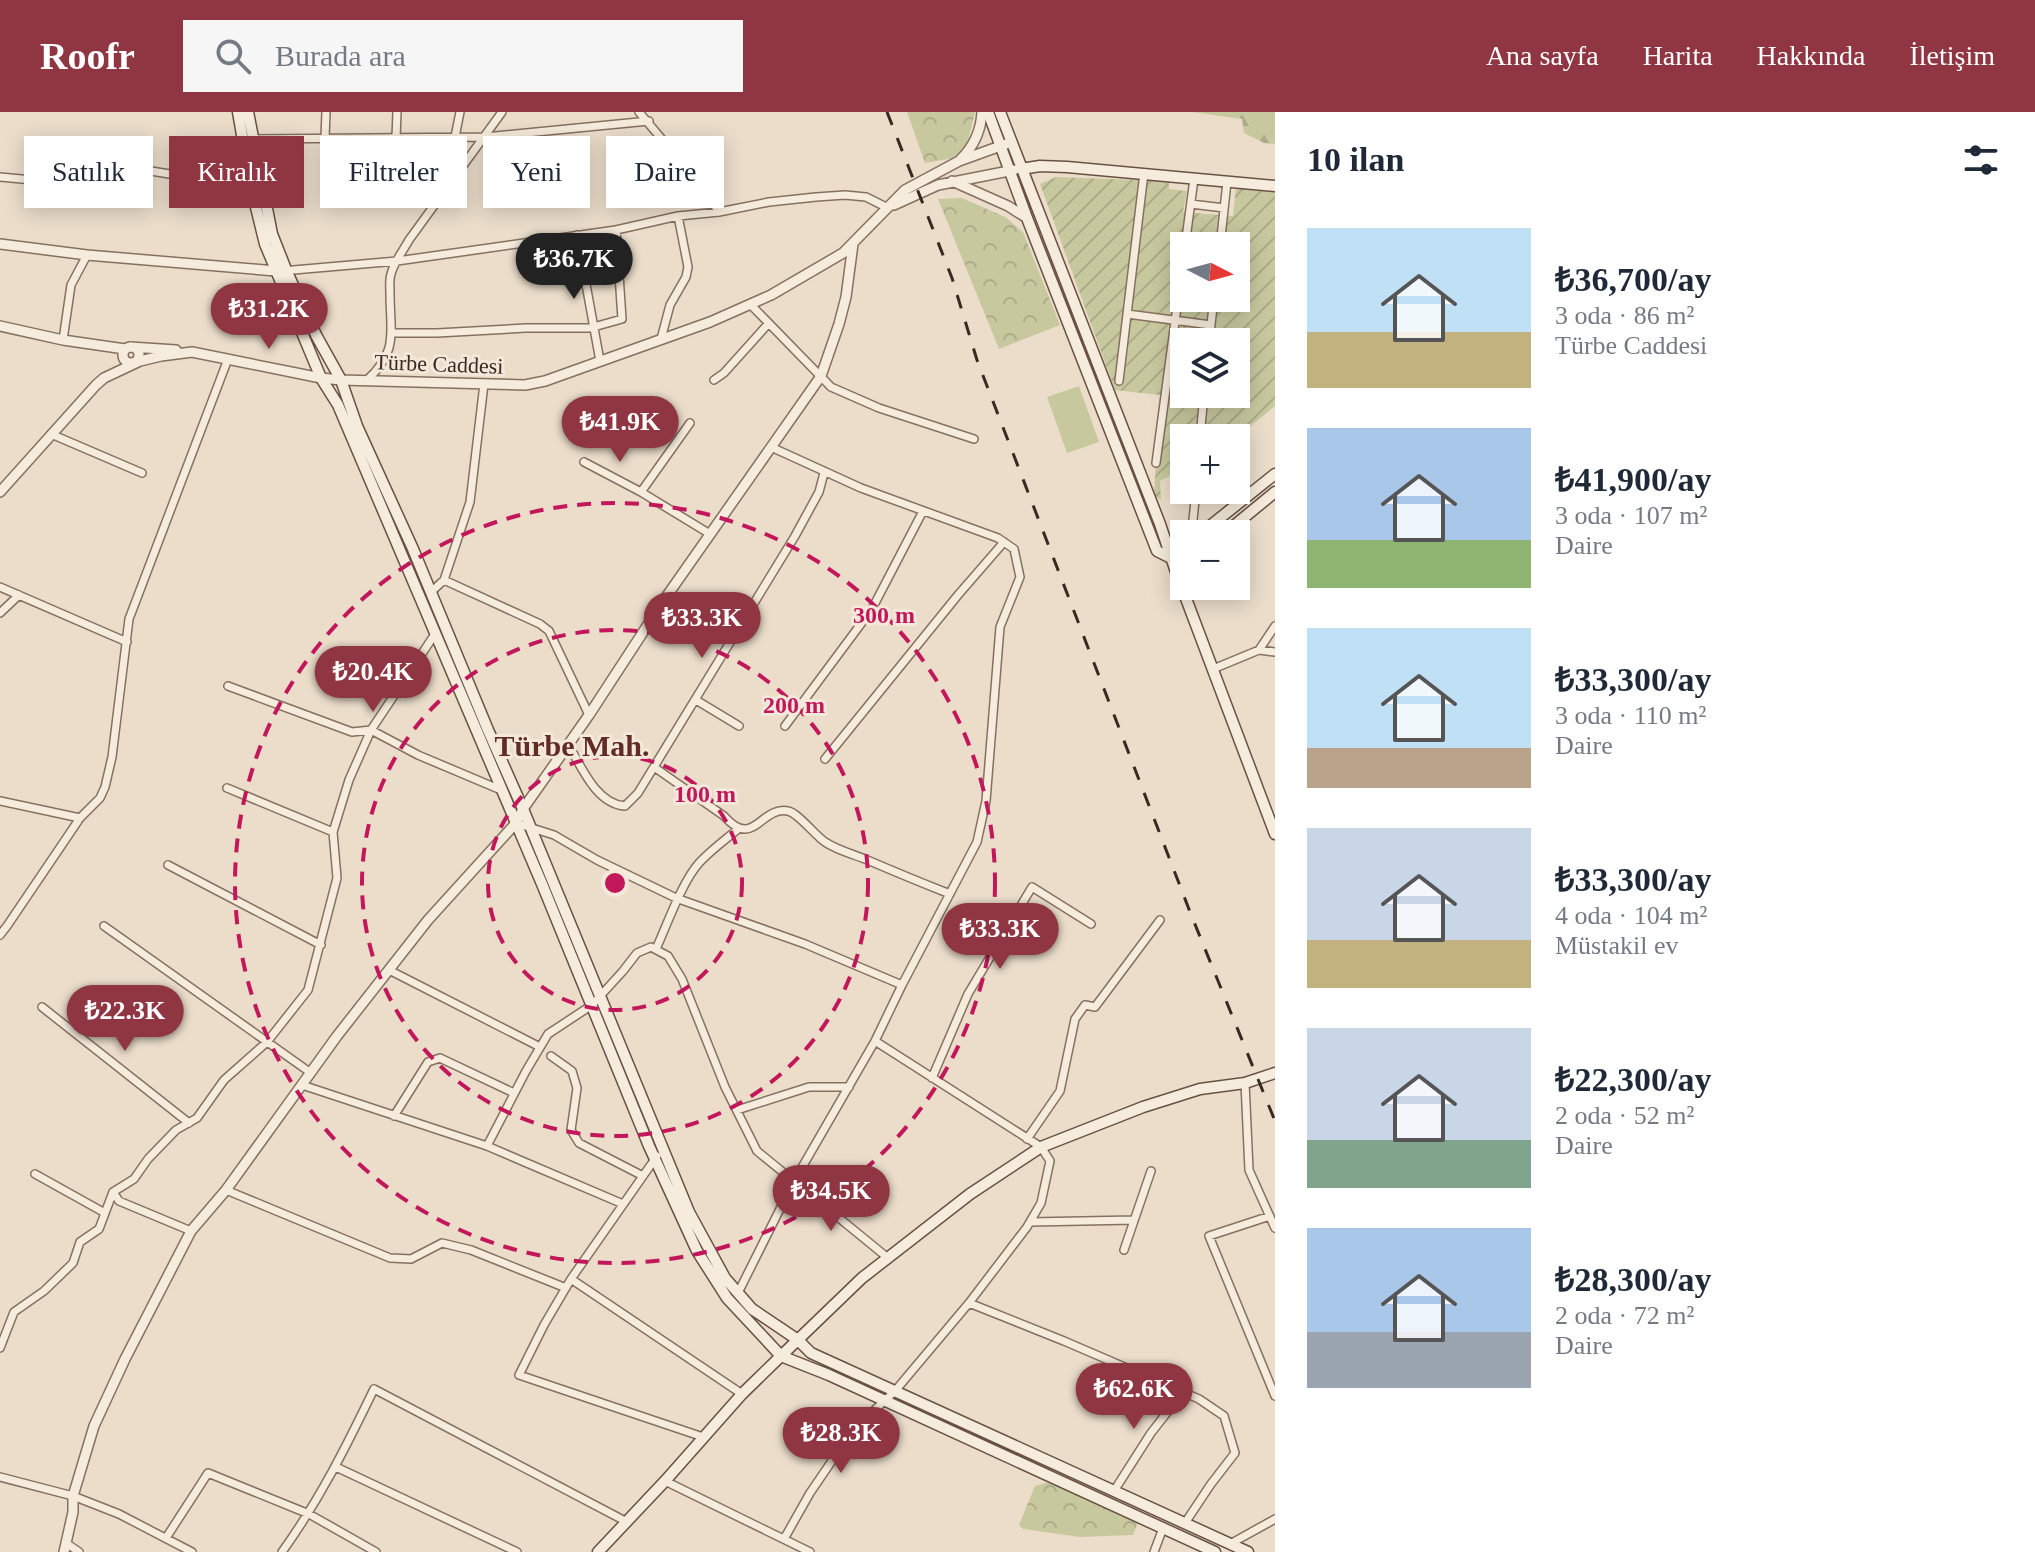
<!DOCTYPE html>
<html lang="tr">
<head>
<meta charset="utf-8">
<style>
	:root { --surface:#fff; --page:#f6f6f7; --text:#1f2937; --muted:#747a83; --accent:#8f3642 }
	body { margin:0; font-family:"Times New Roman",serif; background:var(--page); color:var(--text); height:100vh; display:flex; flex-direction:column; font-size:30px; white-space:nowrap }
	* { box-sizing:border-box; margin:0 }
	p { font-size:26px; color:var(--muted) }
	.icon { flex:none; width:44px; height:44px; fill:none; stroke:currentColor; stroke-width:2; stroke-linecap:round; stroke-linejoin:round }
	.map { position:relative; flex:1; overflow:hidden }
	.side { display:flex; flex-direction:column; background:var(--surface); width:760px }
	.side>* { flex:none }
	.guide { position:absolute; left:24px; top:24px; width:760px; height:72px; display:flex; gap:16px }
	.needle { width:52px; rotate:96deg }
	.buttons { position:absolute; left:1170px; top:120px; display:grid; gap:16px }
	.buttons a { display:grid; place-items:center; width:80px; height:80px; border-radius:0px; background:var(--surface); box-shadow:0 4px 20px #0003; font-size:40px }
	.price { position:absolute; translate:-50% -68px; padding:0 18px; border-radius:28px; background:var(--accent); color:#fff; font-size:26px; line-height:52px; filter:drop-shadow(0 2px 4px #0008) }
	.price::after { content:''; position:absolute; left:50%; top:48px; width:24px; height:18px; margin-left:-12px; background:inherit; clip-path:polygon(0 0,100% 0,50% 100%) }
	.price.on { background:#222; color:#fff }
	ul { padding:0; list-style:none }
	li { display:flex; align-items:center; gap:24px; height:200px; padding:0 32px }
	li span { display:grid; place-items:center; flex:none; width:224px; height:160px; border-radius:0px; color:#555 }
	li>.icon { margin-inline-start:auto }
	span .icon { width:96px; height:96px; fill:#fffc; stroke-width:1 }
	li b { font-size:34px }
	h2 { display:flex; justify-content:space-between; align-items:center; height:96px; padding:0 32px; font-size:34px }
	.chip { padding:0 28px; border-radius:0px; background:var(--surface); box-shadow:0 4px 20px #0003; font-size:28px; line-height:72px }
	.chip.on { background:var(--accent); color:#fff }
	header { display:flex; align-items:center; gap:48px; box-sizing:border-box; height:112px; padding:0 40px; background:var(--accent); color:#fff }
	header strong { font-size:38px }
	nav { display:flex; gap:44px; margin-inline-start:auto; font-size:28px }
	.search { width:560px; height:72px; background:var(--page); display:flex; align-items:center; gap:20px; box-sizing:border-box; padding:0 28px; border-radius:0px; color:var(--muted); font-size:30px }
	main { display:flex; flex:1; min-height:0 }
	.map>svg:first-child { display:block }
</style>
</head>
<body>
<header>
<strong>Roofr</strong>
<div class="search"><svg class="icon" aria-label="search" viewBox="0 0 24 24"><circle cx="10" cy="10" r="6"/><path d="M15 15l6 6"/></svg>Burada ara</div>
<nav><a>Ana sayfa</a><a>Harita</a><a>Hakkında</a><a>İletişim</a></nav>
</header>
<main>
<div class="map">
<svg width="1275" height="1440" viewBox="0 0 1275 1440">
	<defs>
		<pattern id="forest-firs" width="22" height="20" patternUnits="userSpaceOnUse" patternTransform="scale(2)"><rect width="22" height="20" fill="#c8c89f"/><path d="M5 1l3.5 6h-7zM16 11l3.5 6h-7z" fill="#adac89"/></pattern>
		<pattern id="park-crowns" width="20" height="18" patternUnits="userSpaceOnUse" patternTransform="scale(2)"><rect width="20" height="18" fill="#c8c89f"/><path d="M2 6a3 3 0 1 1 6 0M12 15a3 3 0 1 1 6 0" fill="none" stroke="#adac89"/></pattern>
		<pattern id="garden-furrows" width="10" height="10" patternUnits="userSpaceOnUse" patternTransform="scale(2)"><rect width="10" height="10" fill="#c8c89f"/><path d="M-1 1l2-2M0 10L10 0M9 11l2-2" fill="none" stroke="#adac89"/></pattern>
	</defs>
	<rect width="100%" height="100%" fill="#ebddca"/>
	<path fill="#c8c89f" d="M1079,274L1099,330L1067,341L1047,285Z"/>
	<path fill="url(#forest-firs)" d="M1192,0H1275V32L1264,31L1244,21L1242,7Z"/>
	<path fill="url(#park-crowns)" d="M907,0H975L967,33L954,46L925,51Z
		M962,86L1005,105L1023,120L1060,213L999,237L938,87Z
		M1049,1370L1138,1410L1133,1423L1080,1425L1023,1417L1019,1413L1035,1374Z"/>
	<path fill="url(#garden-furrows)" fill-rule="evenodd" d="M1056,65L1169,69V77L1187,79L1183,100L1233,104L1236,75L1275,80V294L1236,326H1184V356L1160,369L1161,388L1154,383L1160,283L1115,278L1040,72ZM1184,134H1236V186H1184ZM1184,230H1236V282H1184Z"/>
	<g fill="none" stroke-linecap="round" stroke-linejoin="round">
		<defs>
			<path id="minor" d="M639,0L697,69L719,100
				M455,25L460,0
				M325,26L326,0
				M396,26L397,0
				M252,27L485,25L649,9
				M0,65L54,70L65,66L88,52H107L251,75
				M1191,92L1224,96
				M577,123L600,249
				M1185,134L1194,67
				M1220,134L1227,70
				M282,159L397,149L616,118L678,104L719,100L769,90L816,85L845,83L866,85L888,96
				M751,193L831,275L879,296L974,327
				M1127,202L1211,213
				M392,221H437L526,216H590L622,207L616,118
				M661,227L670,193L686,165L688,155L678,104
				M63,228L71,173L87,143
				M1209,230L1214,186
				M367,268C399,239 390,220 390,181C390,175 389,168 391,162C394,150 403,139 409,128L502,0
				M714,268L724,261L768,212
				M1119,269L1144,61
				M690,311L641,380L710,422
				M51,322L142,361
				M1200,326L1204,282
				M584,350L641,380
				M1156,351L1184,143
				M1190,422L1193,408L1196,378
				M444,468L540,512L549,519L589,603
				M0,475L127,530
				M431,480L444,468L470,390L484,272
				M0,501L19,483
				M1259,538L1275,514
				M1213,557L1259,538L1275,540
				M228,574L352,620L371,618L418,643L501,678
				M696,588L739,614
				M785,614L872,497L923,399
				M568,632C581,654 596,692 625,694L638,681L795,424L819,380L824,361
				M825,647L958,483L1004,430
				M654,655L724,704C754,738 760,694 788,699C798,701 815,723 825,730C837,738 852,742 865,747C893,759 922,771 950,782
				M227,676L333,720
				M0,689L80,706
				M516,711L554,723L597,748L676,786L805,832L902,873
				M168,753L321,833
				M104,814L311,961
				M0,823L7,814L80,706L100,686L105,675L112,645L129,507L228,247
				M656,837C667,813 682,770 699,751C711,738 725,728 738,717
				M389,858L540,935
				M42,895L189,1011
				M551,944L572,959L577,976L571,1018L579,1031L643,1064
				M932,966L968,882L1032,775L1091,812
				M1245,971L1249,1058L1275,1116
				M302,973L487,1034L623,1092
				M737,998L809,975H849
				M394,1004L428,950L440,946L514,981
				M1027,1027L1060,979L1075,907L1085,893L1095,895L1160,808
				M487,1034L526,959L548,922L592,893L623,859L637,841L651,835L668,844L682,867L725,975L757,1039L888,1146
				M657,1044L571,1167L544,1213L519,1263L703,1325
				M35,1062L105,1101
				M226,1078L390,1146L411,1147L442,1131L471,1138L566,1176
				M113,1080L119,1089L191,1119
				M1270,1104L1209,1124L1275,1284
				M1030,1110L1134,1108
				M1124,1138L1151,1059
				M571,1167L742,1282
				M738,1181L793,1071L875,929L902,873L977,730L986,689L1000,515L1020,465L1014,437L998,426L861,376L771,335
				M969,1191L1064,1229L1199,1287L1224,1304L1235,1341L1211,1372L1185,1411
				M0,1236L14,1200L44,1179L73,1151L80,1130L99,1117L113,1080L134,1067L148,1047L176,1018L197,1006L224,968L267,930L308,878L337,766L333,720L349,668L371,618L435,522
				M336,1355L517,1440
				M0,1365L73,1384L119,1402L192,1440
				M665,1369L810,1440
				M1114,1379L1151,1321L1183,1280
				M166,1426L208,1361L309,1402L376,1440
				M784,1427L810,1381L853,1318L895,1279L969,1191L1027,1115L1041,1091L1050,1049L1041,1035L875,929
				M66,1431L79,1440
				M1230,1432L1275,1407
				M282,1440C320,1387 346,1335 374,1277L627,1410
				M1154,1440L1163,1416"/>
			<path id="tertiary" d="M961,47C974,34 981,19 982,0
				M952,69L1008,94L1027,106
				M894,93L938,73L1014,58
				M0,132L87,143L276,159
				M0,214L63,228L125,237
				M123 243a8 8 0 1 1 16 0a8 8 0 1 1-16 0Z
				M130,235L176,238
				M0,380L96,273L104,266L140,249L161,244L192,240L321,266L341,268L525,273L545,269L710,210L771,183L843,141L905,78L959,49L1006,32
				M64,1440L73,1400V1384L94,1314L125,1247L191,1119L226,1078L337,924L428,808L516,711L523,697L589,603L664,488L821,264L839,212L846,185L853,132"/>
			<path id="secondary" d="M238,0L251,75L265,132L321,266L338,293L542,772L649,1034L697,1139L727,1186L781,1244L829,1263L1215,1440
				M248,0L272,122L287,160L316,223L341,268L357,314L413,437L488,618L523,697L689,1100L725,1166L752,1197L798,1228L811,1241L1248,1440
				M988,0L1027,106L1157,439L1171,446
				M1000,0L1160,412L1176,460L1275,722
				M1021,57L1040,54L1067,55L1275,74
				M1200,422L1275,362
				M1224,422L1275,380
				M1171,446L1184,435
				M598,1440L665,1369L742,1282L781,1244L862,1166L970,1082L1041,1035L1143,995L1200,977L1245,971L1275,961"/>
		</defs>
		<use href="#minor" stroke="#867060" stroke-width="10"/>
		<use href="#tertiary" stroke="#867060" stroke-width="12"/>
		<use href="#secondary" stroke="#685143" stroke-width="13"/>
		<use href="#minor" stroke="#f6ecdd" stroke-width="7"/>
		<use href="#tertiary" stroke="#f6ecdd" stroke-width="9"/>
		<use href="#secondary" stroke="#f6ecdd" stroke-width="10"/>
		<path stroke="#382a22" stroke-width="3" stroke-dasharray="14 14" stroke-linecap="butt" d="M887,0L952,166L977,248L1192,805L1275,1009"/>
	</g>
	<g fill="none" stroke="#c2185b" stroke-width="4" stroke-dasharray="14 10">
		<circle cx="615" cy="771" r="127"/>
		<circle cx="615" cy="771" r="253"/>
		<circle cx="615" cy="771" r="380"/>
	</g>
	<g text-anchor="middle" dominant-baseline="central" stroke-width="6" stroke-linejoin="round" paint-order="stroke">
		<g font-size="22" fill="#382a22" stroke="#f3e8d9">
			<text transform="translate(439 252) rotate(2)">Türbe Caddesi</text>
		</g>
		<g font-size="30" font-weight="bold" fill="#612b26" stroke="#f3e8d9">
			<text x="572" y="633">Türbe Mah.</text>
		</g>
	</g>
	<circle cx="615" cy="771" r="12" fill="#c2185b" stroke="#f3e8d9" stroke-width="4"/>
	<g font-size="24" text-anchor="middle" font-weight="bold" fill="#c2185b" stroke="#f3e8d9" stroke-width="6" stroke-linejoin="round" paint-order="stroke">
		<text x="884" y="511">300 m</text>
		<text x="794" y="601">200 m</text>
		<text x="705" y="690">100 m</text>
	</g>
</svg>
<div class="buttons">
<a><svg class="needle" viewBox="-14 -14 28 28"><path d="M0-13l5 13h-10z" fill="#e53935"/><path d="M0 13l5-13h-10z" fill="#747a83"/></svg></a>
<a><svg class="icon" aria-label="layers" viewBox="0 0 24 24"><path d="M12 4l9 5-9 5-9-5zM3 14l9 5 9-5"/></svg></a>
<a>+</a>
<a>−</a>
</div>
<b class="price on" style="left:574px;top:189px">₺36.7K</b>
<b class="price" style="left:269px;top:239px">₺31.2K</b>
<b class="price" style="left:620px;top:352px">₺41.9K</b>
<b class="price" style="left:702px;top:548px">₺33.3K</b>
<b class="price" style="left:373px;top:602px">₺20.4K</b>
<b class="price" style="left:1000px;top:859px">₺33.3K</b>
<b class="price" style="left:125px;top:941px">₺22.3K</b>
<b class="price" style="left:831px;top:1121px">₺34.5K</b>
<b class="price" style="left:1134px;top:1319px">₺62.6K</b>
<b class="price" style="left:841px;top:1363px">₺28.3K</b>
<div class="guide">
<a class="chip">Satılık</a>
<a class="chip on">Kiralık</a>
<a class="chip">Filtreler</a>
<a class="chip">Yeni</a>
<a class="chip">Daire</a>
</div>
</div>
<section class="side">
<h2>10 ilan<svg class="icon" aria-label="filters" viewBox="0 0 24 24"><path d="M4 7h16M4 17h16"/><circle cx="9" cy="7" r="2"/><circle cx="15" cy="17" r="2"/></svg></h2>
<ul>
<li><span style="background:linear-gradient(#bfe0f5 65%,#c2b280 0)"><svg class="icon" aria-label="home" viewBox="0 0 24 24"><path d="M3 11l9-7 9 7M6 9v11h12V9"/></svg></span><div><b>₺36,700/ay</b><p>3 oda · 86 m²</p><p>Türbe Caddesi</p></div></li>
<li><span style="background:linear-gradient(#a9c7e8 70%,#8fb573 0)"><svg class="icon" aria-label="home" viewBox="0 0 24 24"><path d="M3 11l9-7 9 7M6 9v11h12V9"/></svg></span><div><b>₺41,900/ay</b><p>3 oda · 107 m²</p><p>Daire</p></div></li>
<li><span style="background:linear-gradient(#bfe0f5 75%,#b9a48a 0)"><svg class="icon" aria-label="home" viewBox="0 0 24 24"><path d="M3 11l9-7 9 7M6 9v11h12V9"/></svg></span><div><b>₺33,300/ay</b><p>3 oda · 110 m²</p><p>Daire</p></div></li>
<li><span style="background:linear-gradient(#c9d6e8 70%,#c2b280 0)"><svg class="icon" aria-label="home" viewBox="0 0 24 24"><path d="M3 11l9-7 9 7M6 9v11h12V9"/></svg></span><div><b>₺33,300/ay</b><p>4 oda · 104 m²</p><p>Müstakil ev</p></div></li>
<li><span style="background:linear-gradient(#c9d6e8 70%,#7fa58c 0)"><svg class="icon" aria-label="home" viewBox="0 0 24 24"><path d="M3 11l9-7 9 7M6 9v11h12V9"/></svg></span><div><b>₺22,300/ay</b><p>2 oda · 52 m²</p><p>Daire</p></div></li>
<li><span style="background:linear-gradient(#a9c7e8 65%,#9aa5b1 0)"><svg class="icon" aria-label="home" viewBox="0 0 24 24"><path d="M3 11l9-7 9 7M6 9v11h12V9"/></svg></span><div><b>₺28,300/ay</b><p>2 oda · 72 m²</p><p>Daire</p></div></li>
</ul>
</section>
</main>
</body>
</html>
